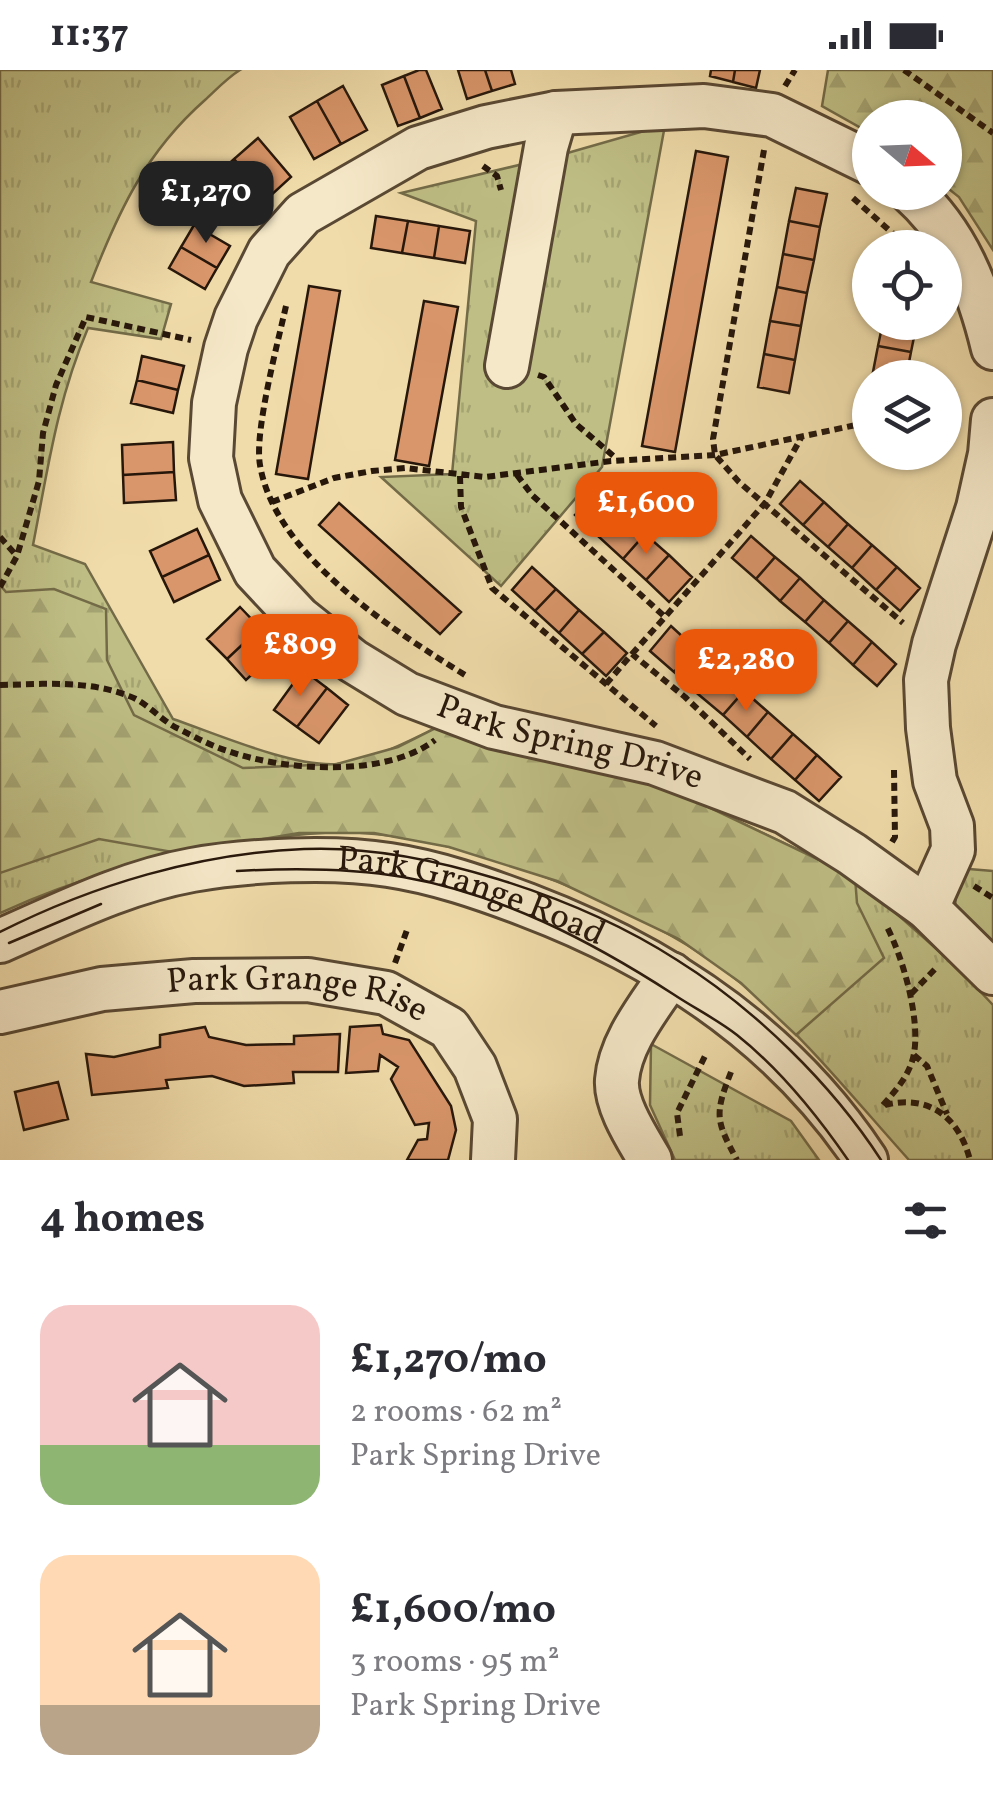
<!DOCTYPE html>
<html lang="en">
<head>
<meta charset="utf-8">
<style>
	:root { --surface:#fff; --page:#f2f2f3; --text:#2b2b33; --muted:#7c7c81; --accent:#ea580c }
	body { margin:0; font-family:Vollkorn,serif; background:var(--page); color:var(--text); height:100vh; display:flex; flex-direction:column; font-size:38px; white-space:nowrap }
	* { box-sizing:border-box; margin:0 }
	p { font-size:32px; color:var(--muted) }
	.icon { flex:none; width:55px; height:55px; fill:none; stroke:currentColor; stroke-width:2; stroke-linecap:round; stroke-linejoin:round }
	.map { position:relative; height:1090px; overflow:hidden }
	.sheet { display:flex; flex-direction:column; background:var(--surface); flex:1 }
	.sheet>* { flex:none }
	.needle { width:65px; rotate:109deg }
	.controls { position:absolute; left:852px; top:30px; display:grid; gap:20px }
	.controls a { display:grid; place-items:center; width:110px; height:110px; border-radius:50%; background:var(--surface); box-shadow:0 2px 8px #0004; font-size:50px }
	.price { position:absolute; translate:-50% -85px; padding:0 22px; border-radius:20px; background:var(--accent); color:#fff; font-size:32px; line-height:65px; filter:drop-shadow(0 2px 5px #0008) }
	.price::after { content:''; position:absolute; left:50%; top:60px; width:30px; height:22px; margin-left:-15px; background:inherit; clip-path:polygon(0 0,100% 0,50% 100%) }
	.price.active { background:#222; color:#fff }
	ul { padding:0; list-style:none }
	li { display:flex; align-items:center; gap:30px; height:250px; padding:0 40px }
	li span { display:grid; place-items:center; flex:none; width:280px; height:200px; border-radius:30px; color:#555 }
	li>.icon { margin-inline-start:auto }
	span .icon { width:120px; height:120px; fill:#fffc; stroke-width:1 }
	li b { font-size:42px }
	h2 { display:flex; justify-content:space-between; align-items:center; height:120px; padding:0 40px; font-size:42px }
	.status { display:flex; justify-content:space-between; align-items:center; height:70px; padding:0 50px; background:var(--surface); direction:ltr }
	.status svg { height:28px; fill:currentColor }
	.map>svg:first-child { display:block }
</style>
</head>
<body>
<div class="status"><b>11:37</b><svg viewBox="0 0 49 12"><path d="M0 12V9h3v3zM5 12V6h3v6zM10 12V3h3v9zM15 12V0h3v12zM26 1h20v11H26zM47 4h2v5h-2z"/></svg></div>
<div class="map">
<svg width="993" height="1090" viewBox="0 0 993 1090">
	<defs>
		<pattern id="grass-tufts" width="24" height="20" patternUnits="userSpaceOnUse" patternTransform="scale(2.5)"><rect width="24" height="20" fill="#bfbf85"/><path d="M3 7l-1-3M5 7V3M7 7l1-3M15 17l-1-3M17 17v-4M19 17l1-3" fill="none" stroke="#a4a372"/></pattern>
		<pattern id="forest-firs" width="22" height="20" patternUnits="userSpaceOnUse" patternTransform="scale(2.5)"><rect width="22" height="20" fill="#bfbf85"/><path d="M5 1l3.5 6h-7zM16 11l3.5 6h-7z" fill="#a4a372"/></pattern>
	</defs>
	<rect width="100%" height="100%" fill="#f0dcaa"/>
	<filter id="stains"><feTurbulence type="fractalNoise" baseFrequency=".002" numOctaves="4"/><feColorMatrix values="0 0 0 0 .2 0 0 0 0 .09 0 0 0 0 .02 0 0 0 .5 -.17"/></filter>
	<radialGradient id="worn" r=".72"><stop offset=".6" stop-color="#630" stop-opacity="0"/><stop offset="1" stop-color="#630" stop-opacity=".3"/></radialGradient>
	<path fill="url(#grass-tufts)" stroke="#736b48" stroke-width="2.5" d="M0,0H240C227,8 216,20 205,30C146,82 119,140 91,212L171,234L161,269L88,258C57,331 48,398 33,475L85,494L173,649C217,664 292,697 337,694C372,691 407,672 438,657L698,732L855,807L957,897L993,935V1090H909C855,1030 804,966 742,914C695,875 641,848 585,823C520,795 446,771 375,764C329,759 284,766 239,773C152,787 80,807 0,843Z
		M665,55L602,397L501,516L381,407L452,404L476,151L401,123L557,86Z
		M957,798L993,801V876L955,841Z
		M651,974L791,1051L819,1090H675L650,1035Z"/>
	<path fill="url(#forest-firs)" stroke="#736b48" stroke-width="2.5" d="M828,0H993V180L959,127L945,116V48H870V63L822,36Z
		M0,515L6,522L54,519L106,539L107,590L134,645L243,698L337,694L398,677L438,657L617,701L698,732L855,807L857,833L884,888L796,965L741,913L679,869L557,811L449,777L374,763H299L178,783L99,769L0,803Z"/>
	<path fill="#d9966a" stroke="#27170b" stroke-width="2.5" d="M419,0H426L442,39L420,48L404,6Z
		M458,0H485L492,21L467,29Z
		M485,0H511L515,14L492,21Z
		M711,0H735L733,12L710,6Z
		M735,0H760L756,18L733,12Z
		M404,6L420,48L398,56L382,15Z
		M343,16L367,60L341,74L317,31Z
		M317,31L341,74L314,89L290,47Z
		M258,68L291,107L268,128L234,89Z
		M696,81L728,87L675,382L642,376Z
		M234,89L268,128L245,148L211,110Z
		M796,118L827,124L820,157L789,151Z
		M376,146L408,151L402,183L371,178Z
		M408,151L439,156L434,188L402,183Z
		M789,151L820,157L814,190L783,184Z
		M194,155L230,176L217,198L181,177Z
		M439,156L470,161L465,193L434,188Z
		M181,177L217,198L205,219L169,198Z
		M783,184L814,190L807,223L777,217Z
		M309,216L340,221L308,409L276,404Z
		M777,217L807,223L801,256L770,251Z
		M424,231L458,237L429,396L395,390Z
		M770,251L801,256L795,290L764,284Z
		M883,252H917L911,282L878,276Z
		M878,276L911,282L906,308L872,307Z
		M764,284L795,290L789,323L758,317Z
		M142,286L184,296L178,320L137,310Z
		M137,310L178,320L173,343L131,333Z
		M173,372L174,402L123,405L122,375Z
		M174,402L176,430L124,433L123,405Z
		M800,411L824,432L803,455L780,434Z
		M598,421L621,442L599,467L575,445Z
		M824,432L848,454L828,477L803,455Z
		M339,433L461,542L440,564L319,455Z
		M621,442L645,464L623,489L599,467Z
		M848,454L872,475L852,498L828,477Z
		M197,459L209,485L162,507L150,481Z
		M645,464L669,485L646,510L623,489Z
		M751,466L775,487L756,509L732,488Z
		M872,475L897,497L876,520L852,498Z
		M209,485L220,510L174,532L162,507Z
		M669,485L692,507L669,532L646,510Z
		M775,487L800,508L780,531L756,509Z
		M532,497L556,519L535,541L512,520Z
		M897,497L920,518L900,541L876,520Z
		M800,508L824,530L805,552L780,531Z
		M556,519L579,540L559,563L535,541Z
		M824,530L848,551L829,573L805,552Z
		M240,537L260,558L227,589L207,569Z
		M579,540L604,562L582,584L559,563Z
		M848,551L872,572L853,595L829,573Z
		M671,556L695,578L674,602L650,581Z
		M260,558L279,579L246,610L227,589Z
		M604,562L627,583L606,606L582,584Z
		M872,572L896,594L877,616L853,595Z
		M695,578L720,599L698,624L674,602Z
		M720,599L744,621L723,645L698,624Z
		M303,600L327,618L297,657L274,640Z
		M327,618L348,635L319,673L297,657Z
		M744,621L768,642L747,667L723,645Z
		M768,642L793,664L771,689L747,667Z
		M793,664L817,685L795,710L771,689Z
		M817,685L841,707L819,731L795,710Z
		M381,955L383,964L409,970L451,1036L456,1060L448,1090H407L418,1070L427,1069L429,1053L415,1055L391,1009L398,997L380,985L378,1001L346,1003L350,957Z
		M205,957L209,967L246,975L294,974V966L340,964L338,1002H293L294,1013L244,1016L212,1006L166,1010L168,1018L92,1025L86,984L114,987L160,977V965Z
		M58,1012L68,1049L24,1060L15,1022Z"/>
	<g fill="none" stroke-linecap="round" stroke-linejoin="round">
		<defs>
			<g id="minor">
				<path id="s1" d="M870,93L772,45L704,36L556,43L486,57L418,78L303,144L269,182L236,248L226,278L214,333L211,388L220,430L255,501L299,548L353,591L407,624L494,657L655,693L785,742L852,784L927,838L993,903"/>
				<path d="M911,122C957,163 979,220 993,278"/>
				<path d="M507,296L546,77L556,43"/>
				<path d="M927,838L953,780L952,756L935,711L928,658L926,610L934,574L978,438L990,384L993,350"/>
				<path id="s2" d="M0,871C62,844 125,812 192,800C247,790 333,786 389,795C436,802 482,818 527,835C664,887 784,966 866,1090"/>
				<path id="s3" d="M0,942L102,919L194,911L308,910L386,923L449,958L475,997L495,1049L493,1090"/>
				<path d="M650,1090C638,1069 615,1035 617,1010C620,971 651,935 671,904"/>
			</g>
		</defs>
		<use href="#minor" stroke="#594833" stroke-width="48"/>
		<path stroke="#27170b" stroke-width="6" stroke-dasharray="8 5" stroke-linecap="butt" d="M904,0L993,63
			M785,16L795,0
			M764,80L713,369L715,385L739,412L903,553
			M483,96L497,106L501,120
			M853,128L907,176
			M286,236C278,272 254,362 260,395C275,486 393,560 465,605
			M538,305L544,307L576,354L617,389
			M517,405L532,425L665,547L765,433L801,368
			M460,406L461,437L492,518L656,656
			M272,432L334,408L372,401L405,398L485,407L611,391L715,385L870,352
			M0,467L16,485
			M0,517L17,486L39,411L43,363L56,315L86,247L191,270
			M632,584L665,547
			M606,614L632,584L685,627L750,689
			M0,615C43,614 88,610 129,626C147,632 161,651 179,659C195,667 211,676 228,681C284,701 386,708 435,670
			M892,772L895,767L894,700
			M974,816L993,828
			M395,893L407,860
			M911,924L937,897
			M914,985L927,996L947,1044
			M731,1002C714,1045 716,1051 737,1090
			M883,1035C896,1020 908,1007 913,988C922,953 903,887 886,855
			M885,1035C929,1024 959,1047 970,1090
			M680,1066L677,1043L706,984"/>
		<use href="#minor" stroke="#f5e8c8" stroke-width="42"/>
		<path stroke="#27170b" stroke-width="2.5" d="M237,801C292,798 349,798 403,807C501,824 591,871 673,924C694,938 718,950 737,965C781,1000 817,1045 848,1090
			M0,862C93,815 199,783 304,779C421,774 579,827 677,890C754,938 832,1014 881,1090
			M9,873L101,834"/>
	</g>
	<g text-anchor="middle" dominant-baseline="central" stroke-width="8" stroke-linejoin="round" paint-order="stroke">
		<g font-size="35" fill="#27170b" stroke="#f5e8c8">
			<text stroke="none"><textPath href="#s1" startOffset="1358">Park Spring Drive</textPath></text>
			<text stroke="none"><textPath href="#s2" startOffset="490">Park Grange Road</textPath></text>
			<text stroke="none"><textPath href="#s3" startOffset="302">Park Grange Rise</textPath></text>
		</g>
	</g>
	<rect width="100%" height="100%" filter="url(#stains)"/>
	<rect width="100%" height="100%" fill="url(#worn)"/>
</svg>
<div class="controls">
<a><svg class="needle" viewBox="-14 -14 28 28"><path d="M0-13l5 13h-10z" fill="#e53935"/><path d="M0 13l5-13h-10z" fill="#7c7c81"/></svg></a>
<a><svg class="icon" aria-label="locate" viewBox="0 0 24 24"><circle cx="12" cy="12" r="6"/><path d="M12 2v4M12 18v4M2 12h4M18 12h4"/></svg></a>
<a><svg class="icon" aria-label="layers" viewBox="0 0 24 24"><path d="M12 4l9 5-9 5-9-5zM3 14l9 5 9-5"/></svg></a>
</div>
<b class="price active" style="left:206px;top:176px">£1,270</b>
<b class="price" style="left:646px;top:487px">£1,600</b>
<b class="price" style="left:300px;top:629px">£809</b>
<b class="price" style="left:746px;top:644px">£2,280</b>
</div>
<section class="sheet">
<h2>4 homes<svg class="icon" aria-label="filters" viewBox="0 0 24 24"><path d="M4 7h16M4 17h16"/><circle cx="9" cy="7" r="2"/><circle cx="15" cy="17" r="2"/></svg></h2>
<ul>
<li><span style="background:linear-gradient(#f6c9c9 70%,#8fb573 0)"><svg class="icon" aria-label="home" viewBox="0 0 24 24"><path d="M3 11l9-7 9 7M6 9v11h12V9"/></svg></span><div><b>£1,270/mo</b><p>2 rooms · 62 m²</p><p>Park Spring Drive</p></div></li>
<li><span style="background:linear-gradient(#ffd9b3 75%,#b9a48a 0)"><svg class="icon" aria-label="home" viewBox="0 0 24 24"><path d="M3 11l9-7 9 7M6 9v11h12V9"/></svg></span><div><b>£1,600/mo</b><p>3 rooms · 95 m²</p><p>Park Spring Drive</p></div></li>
</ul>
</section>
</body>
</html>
